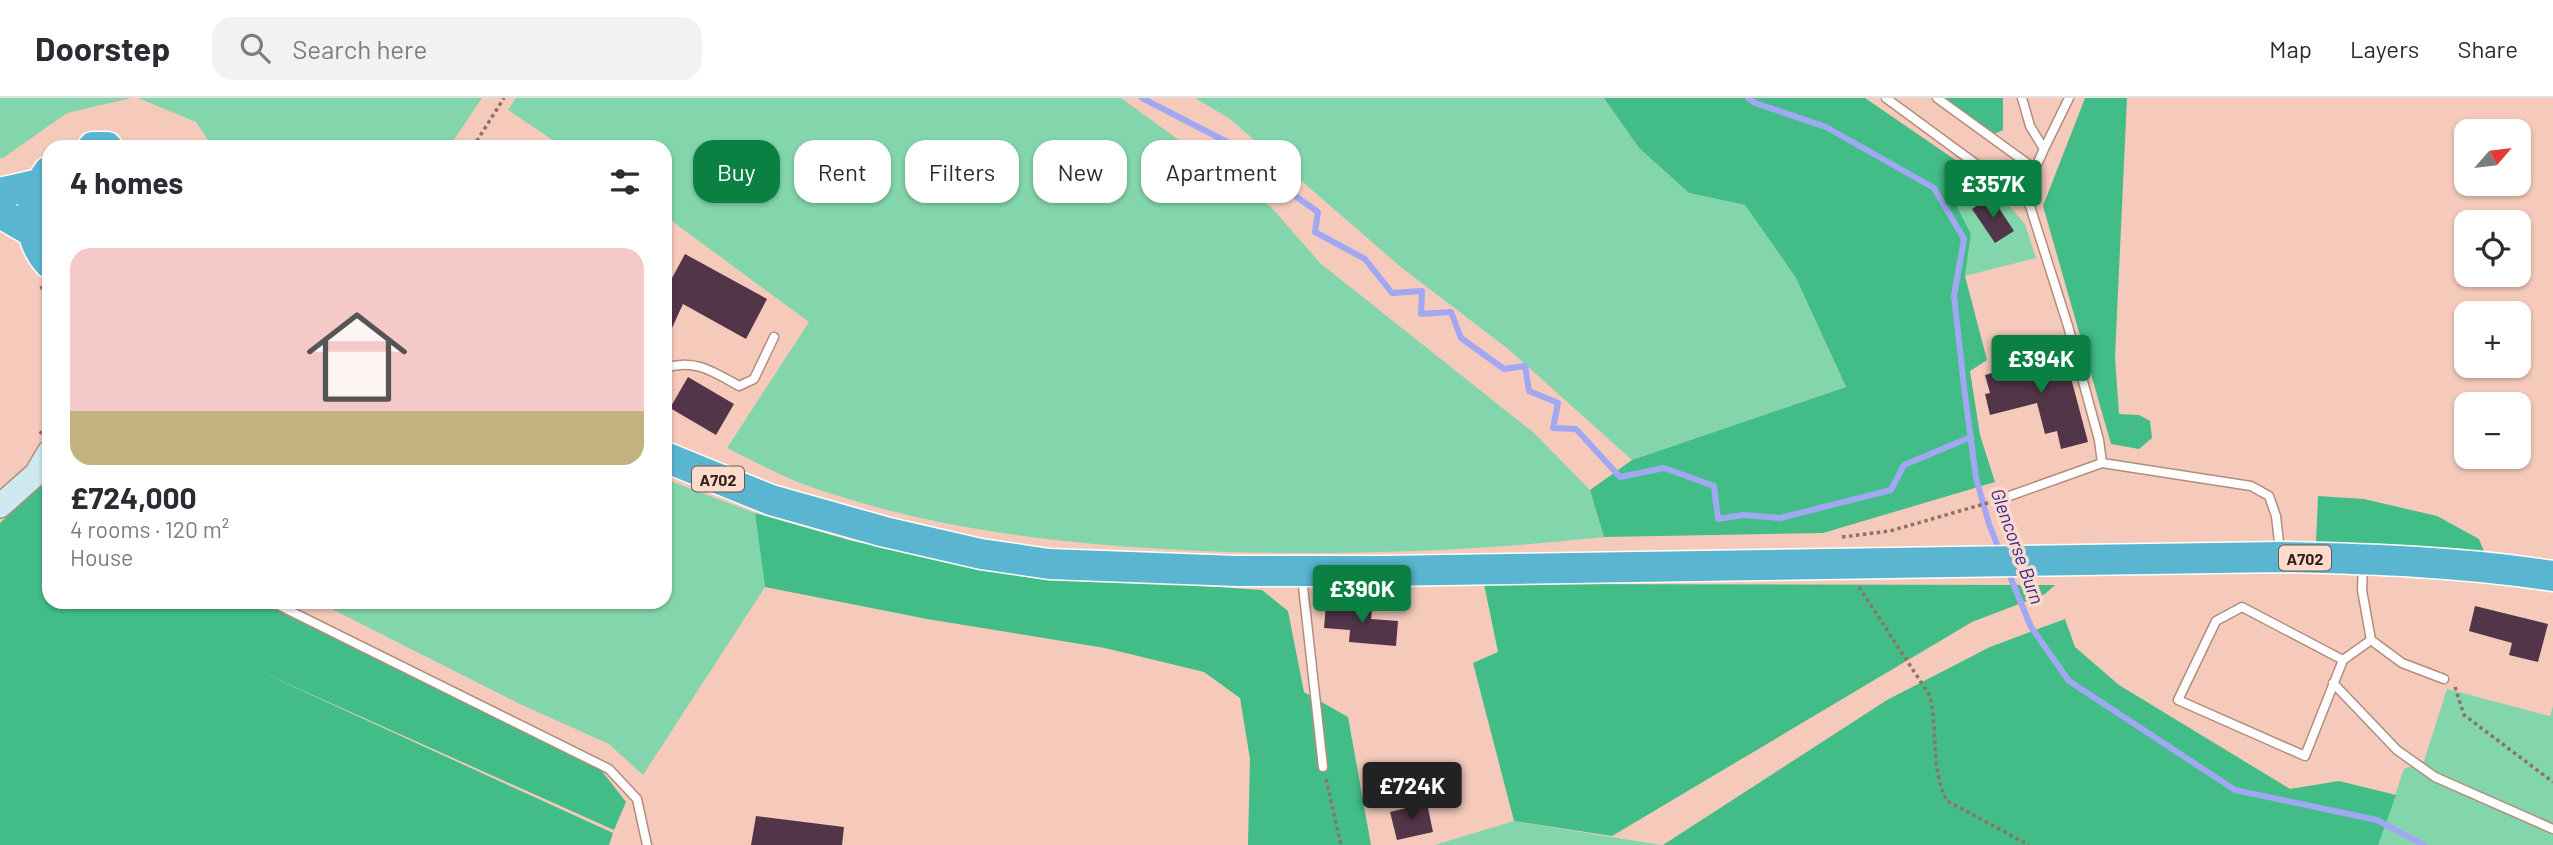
<!DOCTYPE html>
<html lang="en">
<head>
<meta charset="utf-8">
<style>
	:root { --surface:#fff; --page:#f2f2f3; --text:#2b2b33; --muted:#7c7c81; --line:#e1e1e2; --accent:#0b8043 }
	body { margin:0; font-family:Barlow,sans-serif; background:var(--page); color:var(--text); height:100vh; display:flex; flex-direction:column; font-size:26px; white-space:nowrap }
	* { box-sizing:border-box; margin:0 }
	p { font-size:23px; color:var(--muted) }
	.icon { flex:none; width:38px; height:38px; fill:none; stroke:currentColor; stroke-width:2; stroke-linecap:round; stroke-linejoin:round }
	.map { position:relative; flex:1; overflow:hidden }
	.panel { position:absolute; left:42px; top:42px; width:630px; height:469px; display:flex; flex-direction:column; background:var(--surface); border-radius:21px; box-shadow:0 2px 5px #0004 }
	.panel>* { flex:none }
	.top-card { position:absolute; left:693px; top:42px; width:665px; height:63px; display:flex; gap:14px }
	.needle { width:46px; rotate:62deg }
	.fabs { position:absolute; left:2454px; top:21px; display:grid; gap:14px }
	.fabs a { display:grid; place-items:center; width:77px; height:77px; border-radius:14px; background:var(--surface); box-shadow:0 2px 5px #0004; font-size:35px }
	.price { position:absolute; translate:-50% -60px; padding:0 16px; border-radius:7px; background:var(--accent); color:#fff; font-size:23px; line-height:46px; filter:drop-shadow(0 2px 4px #0008) }
	.price::after { content:''; position:absolute; left:50%; top:42px; width:21px; height:16px; margin-left:-10px; background:inherit; clip-path:polygon(0 0,100% 0,50% 100%) }
	.price.on { background:#222; color:#fff }
	ul { padding:0; list-style:none }
	li { display:grid; align-content:center; gap:14px; height:371px; padding:0 28px }
	li+li { border-top:2px solid var(--line) }
	li span { display:grid; place-items:center; height:217px; border-radius:21px; color:#555 }
	li>.icon { margin-inline-start:auto }
	span .icon { width:126px; height:126px; fill:#fffc; stroke-width:1 }
	li b { font-size:30px }
	h2 { display:flex; justify-content:space-between; align-items:center; height:84px; padding:0 28px; font-size:30px }
	.tag { padding:0 24px; border-radius:21px; background:var(--surface); box-shadow:0 2px 5px #0004; font-size:24px; line-height:63px }
	.tag.on { background:var(--accent); color:#fff }
	header { display:flex; align-items:center; gap:42px; box-sizing:border-box; height:98px; padding:0 35px; background:var(--surface); border-bottom:2px solid var(--line) }
	header strong { font-size:33px }
	nav { display:flex; gap:38px; margin-inline-start:auto; font-size:24px }
	.search { width:490px; height:63px; background:var(--page); display:flex; align-items:center; gap:18px; box-sizing:border-box; padding:0 24px; border-radius:21px; color:var(--muted); font-size:26px }
	.map>svg:first-child { display:block }
</style>
</head>
<body>
<header>
<strong>Doorstep</strong>
<div class="search"><svg class="icon" aria-label="search" viewBox="0 0 24 24"><circle cx="10" cy="10" r="6"/><path d="M15 15l6 6"/></svg>Search here</div>
<nav><a>Map</a><a>Layers</a><a>Share</a></nav>
</header>
<div class="map">
<svg width="2553" height="747" viewBox="0 0 2553 747">
	<rect width="100%" height="100%" fill="#f5cabb"/>
	<path fill="#83d6ab" d="M0,0H132L67,15L3,60H0Z
		M138,0H482L449,49H213L196,24Z
		M516,0H1121L1271,109L1320,165L1534,335L1590,392L1604,439C1478,453 1354,457 1227,454C1088,449 947,436 814,390C784,380 756,364 727,350L809,224L665,118V49H563L508,12Z
		M1195,0H1604L1639,50L1689,95L1745,107L1796,180L1846,289L1632,362L1507,250L1402,170L1230,21Z
		M1989,85L2025,126L2036,160L1965,178L1971,136L1955,105Z
		M665,381L755,415L765,489L643,677L609,646L520,606L318,504H665Z
		M2447,591L2550,618L2553,608V747H2378L2404,671L2424,663Z
		M1514,723L1661,747H1435Z"/>
	<path fill="#42bd87" d="M1604,0H1865L1989,85L1955,105L1971,136L1965,178L1987,262L1970,273L1980,337L1995,384L1823,435L1604,439L1590,392L1632,362L1846,289L1796,180L1745,107L1689,95L1639,50Z
		M1945,0H2003V32L1994,36Z
		M2085,0H2127L2115,259L2119,316L2139,317L2150,323L2152,340L2139,351L2111,346L2043,108Z
		M40,388L49,393V504H269L601,672L626,704L614,732L250,569L613,735L609,747H0V425Z
		M2318,398L2364,401L2437,418L2479,441L2486,458L2316,444Z
		M755,415L852,443L1012,475L1262,492L1288,513L1304,594L1348,619L1371,747H1248L1250,661L1240,600L1204,574L1105,550L927,521L765,489Z
		M1484,486L2055,487L2045,496L1972,524L1612,738L1514,723L1473,565L1498,554Z
		M2065,521L2075,549L2119,587L2290,691L2339,683L2396,697L2378,747H1663L1887,602L1990,549Z"/>
	<g fill="none" stroke-linecap="round" stroke-linejoin="round">
		<path stroke="#a2a7f3" stroke-width="6" d="M1142,0L1233,47L1241,70L1260,73L1318,114L1315,134L1365,161L1392,195L1422,193L1421,216L1451,214L1461,240L1504,271L1525,268L1529,293L1558,305L1553,330L1576,331L1620,379L1664,370L1714,388L1718,421L1743,417L1780,420L1891,392L1904,367L1971,339
			M1748,0L1755,5L1826,29L1934,90L1964,141L1954,198L1964,289L1976,380L1989,426L2000,454
			M2007,471L2031,529L2069,583L2235,692L2377,722L2424,747"/>
	</g>
	<path fill="#533549" d="M1991,98L2014,133L1995,145L1972,111Z
		M685,156L767,201L746,241L683,206L665,245V193Z
		M2063,250L2088,344L2061,351L2057,333L2045,336L2037,305L1990,317L1985,296L1990,295L1985,277L2042,261L2041,256Z
		M688,279L734,306L716,337L670,310Z
		M1326,507L1372,511L1371,521L1398,523L1396,548L1349,544L1350,532L1324,530Z
		M2475,508L2548,526L2538,564L2509,557L2512,545L2469,533Z
		M1427,705L1433,734L1397,742L1390,714Z
		M756,718L844,729L842,747H751Z"/>
	<g fill="none" stroke-linecap="round" stroke-linejoin="round">
		<defs>
			<path id="lane" d="M1886,0L2029,105L2068,228L2099,342L2102,365
				M1937,0L2035,71
				M2022,0L2030,28L2044,51L2035,71L2029,105
				M2044,51L2069,0
				M665,270C694,260 714,274 739,288L754,281L774,239
				M2001,401L2102,365L2251,388L2269,398L2276,418L2280,453
				M2363,465L2362,492L2371,542L2402,565L2444,581
				M1302,479L1323,669
				M272,504L609,671L637,701L647,747
				M2343,562L2242,509L2216,523L2178,602L2305,658L2343,562L2371,542
				M2333,585L2397,652L2435,679L2553,731"/>
			<path id="secondary" d="M0,408L36,376L49,354"/>
			<path id="highway" d="M93,49H107
				M49,73C28,101 25,138 49,165
				M0,95L39,86
				M0,115L33,134
				M665,359L771,402L885,434L981,456L1049,466L1237,473H1380L2281,459C2372,461 2463,464 2553,478"/>
		</defs>
		<use href="#lane" stroke="#b48c7e" stroke-width="11"/>
		<use href="#secondary" stroke="#b48c7e" stroke-width="26"/>
		<use href="#highway" stroke="#fff" stroke-width="33"/>
		<path stroke="#8e7167" stroke-width="3.5" stroke-dasharray="3.5 3.5" stroke-linecap="butt" d="M473,49L504,0
			M41,188L49,204
			M40,336L49,323
			M1842,439L1890,433L1991,404
			M1859,489L1930,598C1938,633 1930,670 1947,703L2029,747
			M2455,589L2464,617L2553,684
			M1326,681L1341,747"/>
		<use href="#lane" stroke="#fff" stroke-width="8"/>
		<use href="#secondary" stroke="#cee9f1" stroke-width="23"/>
		<use href="#highway" stroke="#5ab5d1" stroke-width="30"/>
	</g>
	<g text-anchor="middle" dominant-baseline="central" stroke-width="7" stroke-linejoin="round" paint-order="stroke">
		<g fill="#fcdacd" stroke="#6d5850" stroke-width="2">
			<rect x="692" y="368.5" width="52" height="25" rx="5"/>
			<rect x="2279" y="447.5" width="52" height="25" rx="5"/>
		</g>
		<g font-size="16" font-weight="bold" fill="#30201b">
			<text x="718" y="381">A702</text>
			<text x="2305" y="460">A702</text>
		</g>
		<g font-size="19" font-style="italic" fill="#362892" stroke="#fcdacd">
			<text transform="translate(2018 448) rotate(70)">Glencorse Burn</text>
		</g>
	</g>
</svg>
<div class="fabs">
<a><svg class="needle" viewBox="-14 -14 28 28"><path d="M0-13l5 13h-10z" fill="#e53935"/><path d="M0 13l5-13h-10z" fill="#7c7c81"/></svg></a>
<a><svg class="icon" aria-label="locate" viewBox="0 0 24 24"><circle cx="12" cy="12" r="6"/><path d="M12 2v4M12 18v4M2 12h4M18 12h4"/></svg></a>
<a>+</a>
<a>−</a>
</div>
<b class="price" style="left:1993px;top:122px">£357K</b>
<b class="price" style="left:2041px;top:297px">£394K</b>
<b class="price" style="left:1362px;top:527px">£390K</b>
<b class="price on" style="left:1412px;top:724px">£724K</b>
<div class="top-card">
<a class="tag on">Buy</a>
<a class="tag">Rent</a>
<a class="tag">Filters</a>
<a class="tag">New</a>
<a class="tag">Apartment</a>
</div>
<section class="panel">
<h2>4 homes<svg class="icon" aria-label="filters" viewBox="0 0 24 24"><path d="M4 7h16M4 17h16"/><circle cx="9" cy="7" r="2"/><circle cx="15" cy="17" r="2"/></svg></h2>
<ul>
<li><span style="background:linear-gradient(#f6c9c9 75%,#c2b280 0)"><svg class="icon" aria-label="home" viewBox="0 0 24 24"><path d="M3 11l9-7 9 7M6 9v11h12V9"/></svg></span><div><b>£724,000</b><p>4 rooms · 120 m²</p><p>House</p></div></li>
</ul>
</section>
</div>
</body>
</html>
